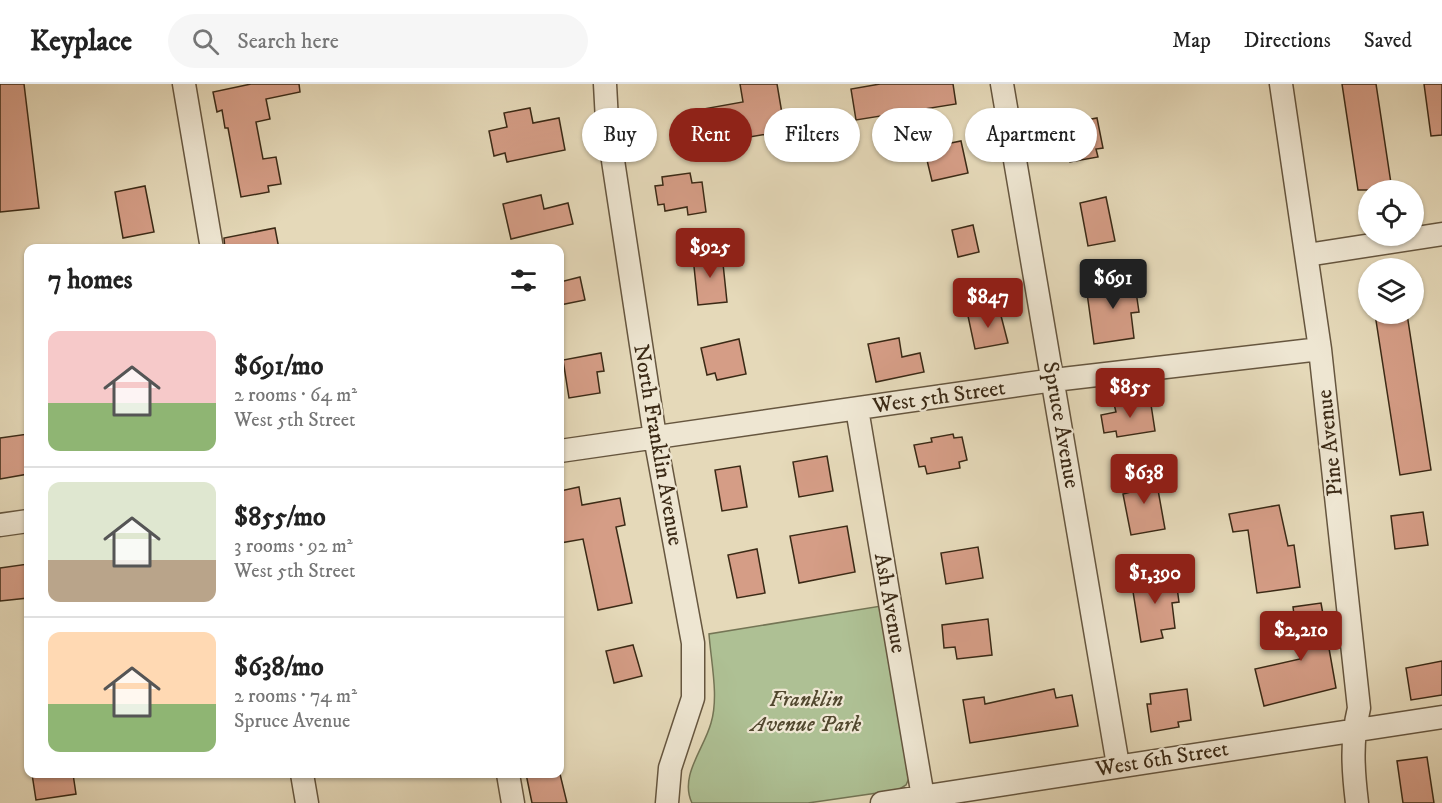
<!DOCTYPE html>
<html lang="en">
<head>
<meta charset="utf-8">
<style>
	:root { --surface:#fff; --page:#f6f6f6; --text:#222; --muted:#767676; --line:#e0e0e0; --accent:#8f2418 }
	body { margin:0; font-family:"IM FELL DW Pica",serif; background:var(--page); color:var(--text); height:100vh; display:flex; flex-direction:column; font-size:22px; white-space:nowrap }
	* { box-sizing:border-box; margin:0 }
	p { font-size:20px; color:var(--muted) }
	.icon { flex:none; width:33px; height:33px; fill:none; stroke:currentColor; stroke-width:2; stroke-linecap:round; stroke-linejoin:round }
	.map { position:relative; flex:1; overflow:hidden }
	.side { position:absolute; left:24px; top:160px; width:540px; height:534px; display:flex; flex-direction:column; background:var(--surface); border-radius:12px; box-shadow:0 2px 4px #0004 }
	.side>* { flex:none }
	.banner { position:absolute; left:582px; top:24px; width:570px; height:54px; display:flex; gap:12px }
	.fabs { position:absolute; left:1358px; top:96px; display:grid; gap:12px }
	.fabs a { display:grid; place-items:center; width:66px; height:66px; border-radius:50%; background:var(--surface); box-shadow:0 2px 4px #0004; font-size:30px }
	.price { position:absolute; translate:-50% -51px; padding:0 14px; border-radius:6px; background:var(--accent); color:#fff; font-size:20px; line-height:39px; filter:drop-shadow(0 2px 3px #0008) }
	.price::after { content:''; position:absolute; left:50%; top:36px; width:18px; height:14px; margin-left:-9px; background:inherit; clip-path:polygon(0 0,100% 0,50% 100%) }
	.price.selected { background:#222; color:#fff }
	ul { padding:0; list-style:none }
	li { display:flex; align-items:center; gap:18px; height:150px; padding:0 24px }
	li+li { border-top:2px solid var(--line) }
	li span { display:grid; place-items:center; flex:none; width:168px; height:120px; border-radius:12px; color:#555 }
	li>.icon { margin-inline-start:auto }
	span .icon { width:72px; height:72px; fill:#fffc; stroke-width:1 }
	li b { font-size:26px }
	h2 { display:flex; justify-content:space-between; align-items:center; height:72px; padding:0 24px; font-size:26px }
	.pill { padding:0 21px; border-radius:27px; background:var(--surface); box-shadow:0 2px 4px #0004; font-size:21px; line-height:54px }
	.pill.selected { background:var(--accent); color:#fff }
	header { display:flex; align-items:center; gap:36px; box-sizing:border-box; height:84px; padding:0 30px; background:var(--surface); border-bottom:2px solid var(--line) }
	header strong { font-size:28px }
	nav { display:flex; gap:33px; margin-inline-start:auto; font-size:21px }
	.search { width:420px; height:54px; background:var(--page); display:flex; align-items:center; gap:15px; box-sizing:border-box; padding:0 21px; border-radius:33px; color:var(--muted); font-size:22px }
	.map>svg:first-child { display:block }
</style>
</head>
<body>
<header>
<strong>Keyplace</strong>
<div class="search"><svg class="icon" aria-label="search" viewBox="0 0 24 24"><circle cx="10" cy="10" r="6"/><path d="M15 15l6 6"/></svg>Search here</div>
<nav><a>Map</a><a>Directions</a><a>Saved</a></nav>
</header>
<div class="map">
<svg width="1442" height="719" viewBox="0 0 1442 719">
	<rect width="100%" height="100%" fill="#e5d9b9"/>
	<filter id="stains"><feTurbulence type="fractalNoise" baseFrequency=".00333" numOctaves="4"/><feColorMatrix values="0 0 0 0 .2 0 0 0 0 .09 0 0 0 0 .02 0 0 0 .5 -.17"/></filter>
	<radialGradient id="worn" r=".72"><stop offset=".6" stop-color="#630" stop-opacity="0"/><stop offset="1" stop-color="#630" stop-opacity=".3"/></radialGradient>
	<path fill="#aec094" stroke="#747555" stroke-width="1.5" d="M881,522L910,692L906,701L898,706L808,719H692C679,692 704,665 711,639C719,613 711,578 709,550Z"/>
	<path fill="#d59d86" stroke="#3b2a16" stroke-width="1.5" d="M0,0H24L39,124L0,128Z
		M251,0H299L300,8L266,15L270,35L256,38L263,75L276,73L281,100L268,102L269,108L241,113L228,44H225L222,26L217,28L213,8Z
		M740,0H777L785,47L697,62L692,27L743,18Z
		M880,0H953L956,20L856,36L851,5Z
		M1342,0H1376L1392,106H1358Z
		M1424,0H1442V51L1431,52Z
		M530,24L533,39L559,34L565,66L507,78L505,69L494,72L489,47L507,43L504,29Z
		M1097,34L1103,64L1096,65L1098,73L1070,78L1067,63L1059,65L1055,42Z
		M961,57L968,89L932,97L926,72L938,70L936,62Z
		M690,89L692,99L702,98L706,128L688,131L687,123L665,127L664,120L658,121L655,102L663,101L662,93Z
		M145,102L154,148L123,154L115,108Z
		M541,111L544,125L568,119L573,140L511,155L503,120Z
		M1106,113L1115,157L1088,162L1080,119Z
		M973,141L979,168L958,173L952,146Z
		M275,144L279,165H225L224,154Z
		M722,170L727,218L698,221L693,173Z
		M580,193L585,216L560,221V198Z
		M1134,194L1139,228L1131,229L1134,254L1094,260L1087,209L1095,208L1094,200Z
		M999,224L1008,259L975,265L968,232Z
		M1375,230H1407L1431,386L1400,391Z
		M899,254L902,273L920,269L924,288L876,298L868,260Z
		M739,255L746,290L717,296L715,289L707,291L701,264Z
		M601,269L604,287L597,288L600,309L569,314L563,276Z
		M1150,314L1155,347L1117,353L1116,347L1104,349L1101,331L1116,328L1114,320Z
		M28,350V390L0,395V354Z
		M953,350L954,354L962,353L967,376L959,378L960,384L927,390L925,382L919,383L914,361L932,358L931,354Z
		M827,372L833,407L799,413L793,378Z
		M740,382L747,423L722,427L715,386Z
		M1155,389L1165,445L1131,451L1123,410L1131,408L1129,394Z
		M579,403L582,421L620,414L625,441L616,443L632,519L598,526L583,455L560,459V407Z
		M1279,421L1288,462L1294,461L1300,503L1257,509L1248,446L1233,448L1229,430Z
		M1423,428L1428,461L1395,465L1391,432Z
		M847,442L855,488L799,499L790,452Z
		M978,463L983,494L946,500L941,469Z
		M757,465L765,509L737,514L728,471Z
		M28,480V514L0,517V484Z
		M1175,489L1179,518L1172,519L1175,544L1161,546L1163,554L1141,558L1131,495Z
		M1321,519L1336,604L1264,622L1255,585L1300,575L1293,523Z
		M988,535L992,571L957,575L955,563L944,564L942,541Z
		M633,561L642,592L614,599L606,567Z
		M1442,577V611L1411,616L1406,584Z
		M1054,605L1056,614L1072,611L1078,642L970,659L963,616L984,613L985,620Z
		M1187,605L1191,636L1178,638L1179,643L1151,648L1147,620H1151L1150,610Z
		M1427,673L1434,719H1403L1397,677Z
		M32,690H73L76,710L36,716Z
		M526,690H560L567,719H532Z"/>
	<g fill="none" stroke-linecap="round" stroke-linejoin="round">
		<defs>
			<path id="minor" d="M184,0L212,165
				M605,0L607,37L655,353L693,559V614L670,684L667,719
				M1002,0L1118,681
				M1281,0L1320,265L1359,624C1351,657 1353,686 1357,719
				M1307,171L1442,150
				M857,325L923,713
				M560,367L1054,296L1320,265
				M0,441L28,437
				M302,690L307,719
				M508,690L513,719
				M882,719L1442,633"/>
		</defs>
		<use href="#minor" stroke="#66563f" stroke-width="25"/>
		<use href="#minor" stroke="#eee6d2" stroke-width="22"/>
	</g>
	<g text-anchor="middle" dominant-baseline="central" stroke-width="4.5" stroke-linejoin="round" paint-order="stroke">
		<g font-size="22" fill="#3b2a16" stroke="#eee6d2">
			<text transform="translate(939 313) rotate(-8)">West 5th Street</text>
			<text transform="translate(1061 341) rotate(80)">Spruce Avenue</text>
			<text transform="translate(1330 359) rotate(-96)">Pine Avenue</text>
			<text transform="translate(658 361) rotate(80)">North Franklin Avenue</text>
			<text transform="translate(890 519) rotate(80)">Ash Avenue</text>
			<text transform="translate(1162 675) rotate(-9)">West 6th Street</text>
		</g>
		<g font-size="22" font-style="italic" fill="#52482f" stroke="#eee6d2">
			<text x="806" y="615">Franklin<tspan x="806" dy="25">Avenue Park</tspan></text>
		</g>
	</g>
	<rect width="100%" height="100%" filter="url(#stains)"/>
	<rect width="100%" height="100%" fill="url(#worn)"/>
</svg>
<div class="fabs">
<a><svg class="icon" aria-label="locate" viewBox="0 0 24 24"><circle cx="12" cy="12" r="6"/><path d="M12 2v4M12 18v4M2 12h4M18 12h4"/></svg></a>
<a><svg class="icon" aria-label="layers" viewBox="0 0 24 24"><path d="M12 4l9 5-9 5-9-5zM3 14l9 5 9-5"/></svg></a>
</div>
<b class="price" style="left:710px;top:195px">$925</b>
<b class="price selected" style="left:1113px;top:226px">$691</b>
<b class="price" style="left:988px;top:245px">$847</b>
<b class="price" style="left:1130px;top:335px">$855</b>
<b class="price" style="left:1144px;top:421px">$638</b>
<b class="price" style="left:1155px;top:521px">$1,390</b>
<b class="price" style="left:1301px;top:578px">$2,210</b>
<div class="banner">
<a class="pill">Buy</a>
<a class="pill selected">Rent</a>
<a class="pill">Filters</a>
<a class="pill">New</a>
<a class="pill">Apartment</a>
</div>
<section class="side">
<h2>7 homes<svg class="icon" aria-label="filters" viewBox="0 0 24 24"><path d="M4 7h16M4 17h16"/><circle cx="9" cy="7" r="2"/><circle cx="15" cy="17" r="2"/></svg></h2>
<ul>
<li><span style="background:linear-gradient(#f6c9c9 60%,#8fb573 0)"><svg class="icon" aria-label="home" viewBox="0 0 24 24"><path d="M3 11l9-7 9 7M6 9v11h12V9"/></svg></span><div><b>$691/mo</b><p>2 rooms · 64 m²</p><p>West 5th Street</p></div></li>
<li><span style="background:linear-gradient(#dfe7d0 65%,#b9a48a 0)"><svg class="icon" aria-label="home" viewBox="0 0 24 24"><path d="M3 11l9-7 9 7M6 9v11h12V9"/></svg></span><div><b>$855/mo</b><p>3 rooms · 92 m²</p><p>West 5th Street</p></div></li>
<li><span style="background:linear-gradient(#ffd9b3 60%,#8fb573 0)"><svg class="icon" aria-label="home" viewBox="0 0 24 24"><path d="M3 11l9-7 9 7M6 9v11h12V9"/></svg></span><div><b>$638/mo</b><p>2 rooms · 74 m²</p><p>Spruce Avenue</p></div></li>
</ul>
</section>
</div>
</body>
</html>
